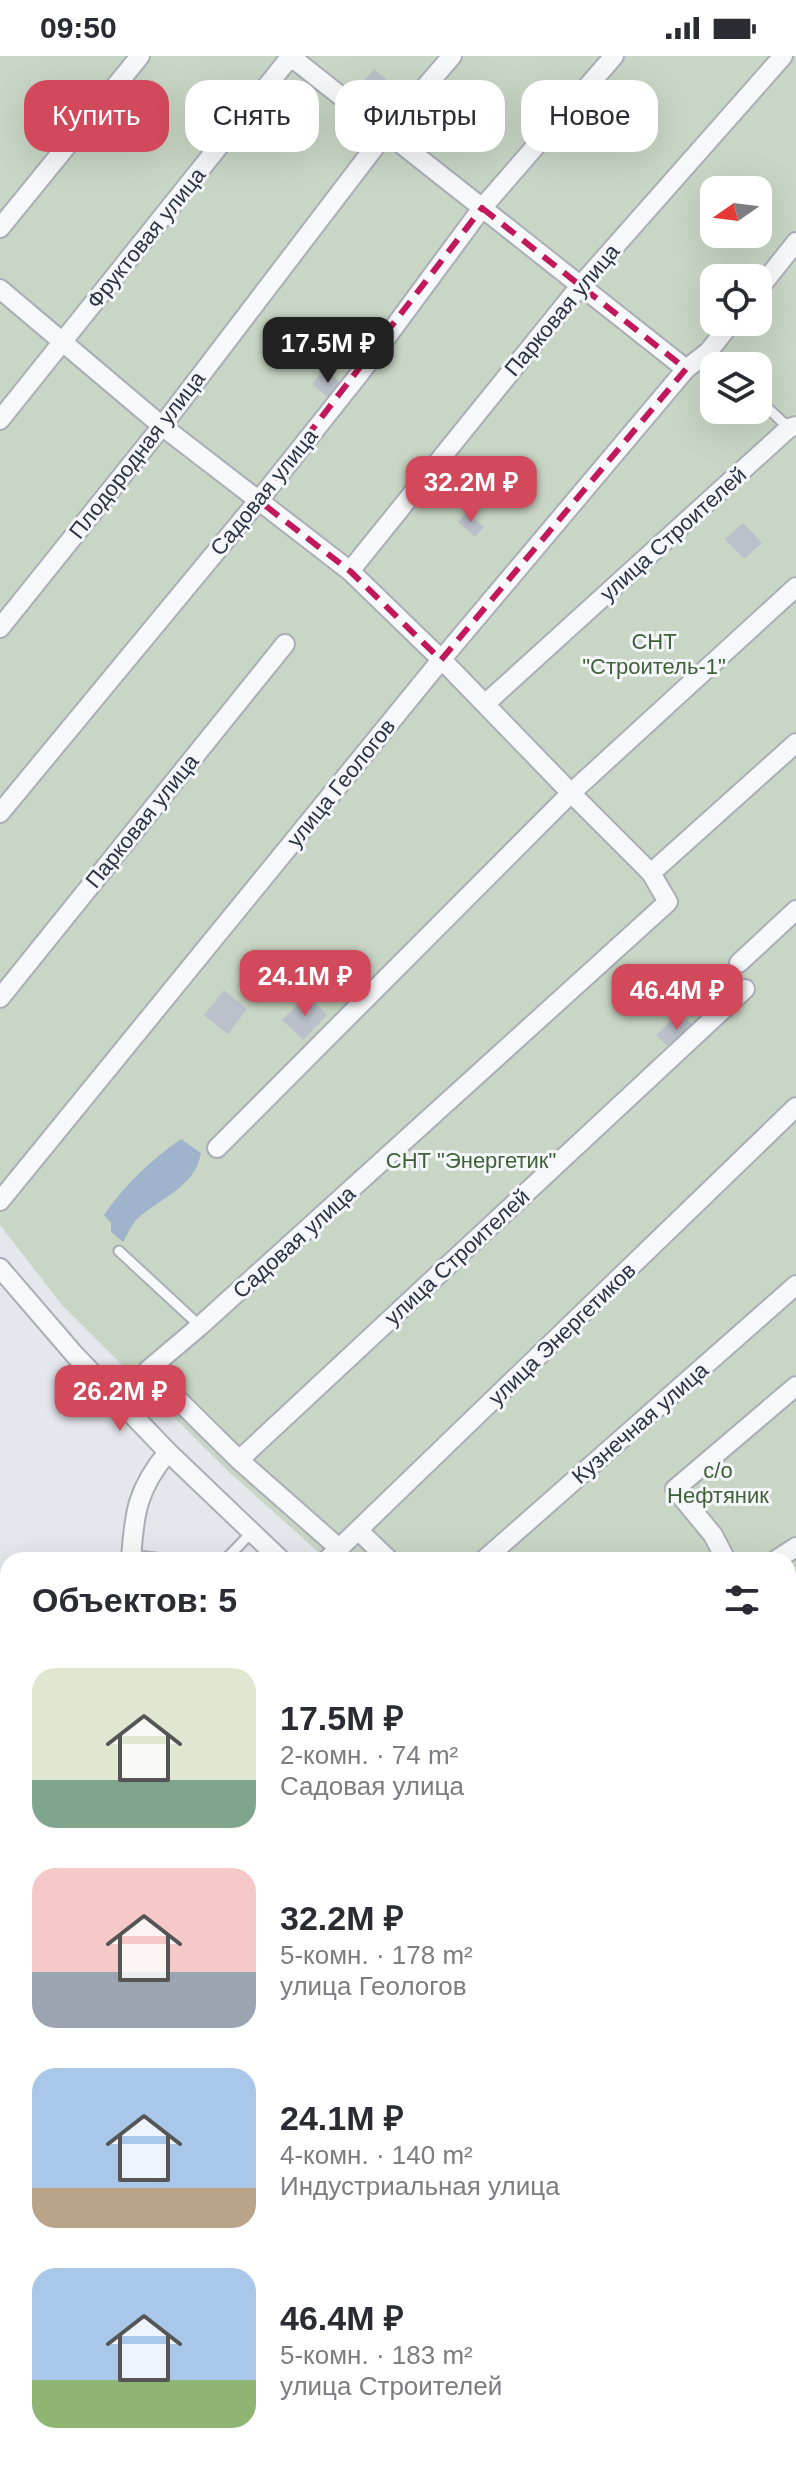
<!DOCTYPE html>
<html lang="ru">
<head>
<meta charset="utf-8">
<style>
	:root { --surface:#fff; --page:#f7f7f7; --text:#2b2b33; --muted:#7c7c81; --accent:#d1495b }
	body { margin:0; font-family:Helvetica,sans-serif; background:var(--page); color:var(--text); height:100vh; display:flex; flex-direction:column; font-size:30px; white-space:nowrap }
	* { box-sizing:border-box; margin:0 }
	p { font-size:26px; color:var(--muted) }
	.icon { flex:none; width:44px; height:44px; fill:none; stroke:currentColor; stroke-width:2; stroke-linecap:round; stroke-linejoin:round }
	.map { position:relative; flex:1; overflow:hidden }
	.drawer { position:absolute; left:0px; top:1496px; width:796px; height:914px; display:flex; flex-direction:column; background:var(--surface); border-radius:24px 24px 0 0; box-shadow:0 8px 32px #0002 }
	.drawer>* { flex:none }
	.banner { position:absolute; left:24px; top:24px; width:748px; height:72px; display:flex; gap:16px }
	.needle { width:52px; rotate:256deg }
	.buttons { position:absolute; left:700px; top:120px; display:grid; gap:16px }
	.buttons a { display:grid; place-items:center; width:72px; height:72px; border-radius:16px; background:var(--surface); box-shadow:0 8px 32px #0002; font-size:40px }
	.price { position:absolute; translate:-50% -68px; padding:0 18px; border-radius:16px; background:var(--accent); color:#fff; font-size:26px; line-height:52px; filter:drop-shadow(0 2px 4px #0008) }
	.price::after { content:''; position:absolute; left:50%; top:48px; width:24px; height:18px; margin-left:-12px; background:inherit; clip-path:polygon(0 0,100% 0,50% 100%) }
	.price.current { background:#222; color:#fff }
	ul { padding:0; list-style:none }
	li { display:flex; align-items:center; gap:24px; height:200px; padding:0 32px }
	li span { display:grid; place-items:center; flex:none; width:224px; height:160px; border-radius:24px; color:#555 }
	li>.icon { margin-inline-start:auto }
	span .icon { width:96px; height:96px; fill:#fffc; stroke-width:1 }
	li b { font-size:34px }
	h2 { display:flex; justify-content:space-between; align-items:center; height:96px; padding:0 32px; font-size:34px }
	.chip { padding:0 28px; border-radius:24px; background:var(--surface); box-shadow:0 8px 32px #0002; font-size:28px; line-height:72px }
	.chip.current { background:var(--accent); color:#fff }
	.status { display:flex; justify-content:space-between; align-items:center; height:56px; padding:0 40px; background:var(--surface); direction:ltr }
	.status svg { height:22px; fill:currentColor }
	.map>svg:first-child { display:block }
</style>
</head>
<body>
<div class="status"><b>09:50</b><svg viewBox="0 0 49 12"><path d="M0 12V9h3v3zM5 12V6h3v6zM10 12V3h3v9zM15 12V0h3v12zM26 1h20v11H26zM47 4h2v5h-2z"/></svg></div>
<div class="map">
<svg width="796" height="2409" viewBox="0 0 796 2409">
	<rect width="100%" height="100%" fill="#e4e7ec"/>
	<path fill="#c9d6c5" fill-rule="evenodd" d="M0,0H796V1581L788,1584V1504H327L229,1416L62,1249L0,1169ZM714,134H758V178H714ZM714,222H758V266H714ZM714,310H758V354H714Z
		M344,2402H346L433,2409H344Z
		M463,2402H709L712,2409H454Z"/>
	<path fill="#9fb4cc" d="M181,1083L201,1097C195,1132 159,1142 136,1164C131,1170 127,1179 123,1186L111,1176V1167L104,1159C125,1128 150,1105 181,1083Z"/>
	<path fill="#bbc0ca" d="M374,13L404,39L382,64L353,38Z
		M324,313L344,329L331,344L312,328Z
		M467,456L484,471L475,481L458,466Z
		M743,467L762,487L744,503L725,483Z
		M224,934L247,953L228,978L204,959Z
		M307,939L327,959L303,984L282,964Z
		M680,956L697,974L673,996L656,979Z
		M796,1523V1565L788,1569V1527Z
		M796,1727V1746L788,1749V1731Z
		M796,1846V1874L788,1877V1849Z"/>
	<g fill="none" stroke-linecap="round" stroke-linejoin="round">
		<defs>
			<path id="lane" d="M708,296L723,310
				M758,343L789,372
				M119,1195L200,1270
				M131,1499L170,1504
				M225,1504L252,1476"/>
			<path id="street" d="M290,0L686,313
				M0,172L140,0
				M0,233L162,370L350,515L448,610L571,737L796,531
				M758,234L796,186
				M0,364L291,0
				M350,515L580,230L783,0
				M0,572L162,370L387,75L452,0
				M485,648L789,372L796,370
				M0,757L272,428L361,316L482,152L614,0
				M651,817L796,687
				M739,907L796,854
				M0,942L285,588
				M217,1092L571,737L651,817L668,846L200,1270L148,1314L239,1404L340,1493
				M0,1145L441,604L686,313L708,296L732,266
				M0,1212L74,1298L168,1396L281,1504
				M239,1404L745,933
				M359,1475L389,1504
				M131,1504C134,1457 137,1433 168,1396
				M327,1504L796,1051
				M484,1504L796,1229
				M726,1504L713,1479L675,1433L796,1330
				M776,1504L796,1491
				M0,1541H8
				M788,1613L796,1610
				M0,2360H8
				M133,2402V2409"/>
		</defs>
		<use href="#lane" stroke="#a9aeb7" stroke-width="13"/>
		<use href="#street" stroke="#a9aeb7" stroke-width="22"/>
		<use href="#lane" stroke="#f7f8fa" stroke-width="9"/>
		<use href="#street" stroke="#f7f8fa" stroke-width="18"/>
	</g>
	<path fill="none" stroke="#c2185b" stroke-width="6" stroke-dasharray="16 10" stroke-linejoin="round" d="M482,152L686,313L441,604L350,515L258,444Z"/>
	<g text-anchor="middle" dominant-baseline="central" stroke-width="6" stroke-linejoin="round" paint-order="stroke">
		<g font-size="22" fill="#2b3445" stroke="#f4f6f9">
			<text transform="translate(146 182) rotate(-51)">Фруктовая улица</text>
			<text transform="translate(562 254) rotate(-50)">Парковая улица</text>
			<text transform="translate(137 399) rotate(-52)">Плодородная улица</text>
			<text transform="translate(264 436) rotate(-51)">Садовая улица</text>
			<text transform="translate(673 478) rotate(-42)">улица Строителей</text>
			<text transform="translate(341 727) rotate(-51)">улица Геологов</text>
			<text transform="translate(142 765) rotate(-51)">Парковая улица</text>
			<text transform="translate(294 1186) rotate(-42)">Садовая улица</text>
			<text transform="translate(457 1201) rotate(-43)">улица Строителей</text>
			<text transform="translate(562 1278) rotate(-44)">улица Энергетиков</text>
			<text transform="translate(640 1367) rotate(-41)">Кузнечная улица</text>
		</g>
		<g font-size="22" fill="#3f6138" stroke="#f4f6f9">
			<text x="654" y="585">СНТ<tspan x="654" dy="25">"Строитель-1"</tspan></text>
			<text x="471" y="1104">СНТ "Энергетик"</text>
			<text x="718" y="1414">с/о<tspan x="718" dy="25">Нефтяник</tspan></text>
		</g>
	</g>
</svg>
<div class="buttons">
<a><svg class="needle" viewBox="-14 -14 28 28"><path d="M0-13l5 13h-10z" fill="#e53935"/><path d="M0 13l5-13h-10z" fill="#7c7c81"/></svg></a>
<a><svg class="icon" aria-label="locate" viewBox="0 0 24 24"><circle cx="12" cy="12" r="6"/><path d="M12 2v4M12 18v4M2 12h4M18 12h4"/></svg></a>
<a><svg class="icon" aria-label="layers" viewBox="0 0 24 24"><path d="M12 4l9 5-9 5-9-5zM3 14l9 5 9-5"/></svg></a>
</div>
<b class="price current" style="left:328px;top:329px">17.5M ₽</b>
<b class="price" style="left:471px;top:468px">32.2M ₽</b>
<b class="price" style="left:305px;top:962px">24.1M ₽</b>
<b class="price" style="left:677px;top:976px">46.4M ₽</b>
<b class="price" style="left:120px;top:1377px">26.2M ₽</b>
<div class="banner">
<a class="chip current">Купить</a>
<a class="chip">Снять</a>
<a class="chip">Фильтры</a>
<a class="chip">Новое</a>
</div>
<section class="drawer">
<h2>Объектов: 5<svg class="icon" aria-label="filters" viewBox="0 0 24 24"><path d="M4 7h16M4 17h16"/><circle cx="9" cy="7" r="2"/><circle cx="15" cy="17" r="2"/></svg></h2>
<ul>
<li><span style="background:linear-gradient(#dfe7d0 70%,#7fa58c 0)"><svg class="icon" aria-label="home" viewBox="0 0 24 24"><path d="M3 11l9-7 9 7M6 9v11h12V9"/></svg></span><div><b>17.5M ₽</b><p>2-комн. · 74 m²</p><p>Садовая улица</p></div></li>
<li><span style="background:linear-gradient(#f6c9c9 65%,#9aa5b1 0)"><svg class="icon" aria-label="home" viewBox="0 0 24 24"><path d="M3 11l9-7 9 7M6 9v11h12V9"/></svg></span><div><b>32.2M ₽</b><p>5-комн. · 178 m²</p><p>улица Геологов</p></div></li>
<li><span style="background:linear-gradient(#a9c7e8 75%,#b9a48a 0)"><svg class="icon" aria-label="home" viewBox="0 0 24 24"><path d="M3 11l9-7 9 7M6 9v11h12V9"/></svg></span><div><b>24.1M ₽</b><p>4-комн. · 140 m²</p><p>Индустриальная улица</p></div></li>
<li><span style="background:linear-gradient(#a9c7e8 70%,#8fb573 0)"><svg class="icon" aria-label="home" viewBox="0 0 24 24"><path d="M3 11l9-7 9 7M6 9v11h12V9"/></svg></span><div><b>46.4M ₽</b><p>5-комн. · 183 m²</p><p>улица Строителей</p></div></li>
</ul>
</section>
</div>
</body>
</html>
